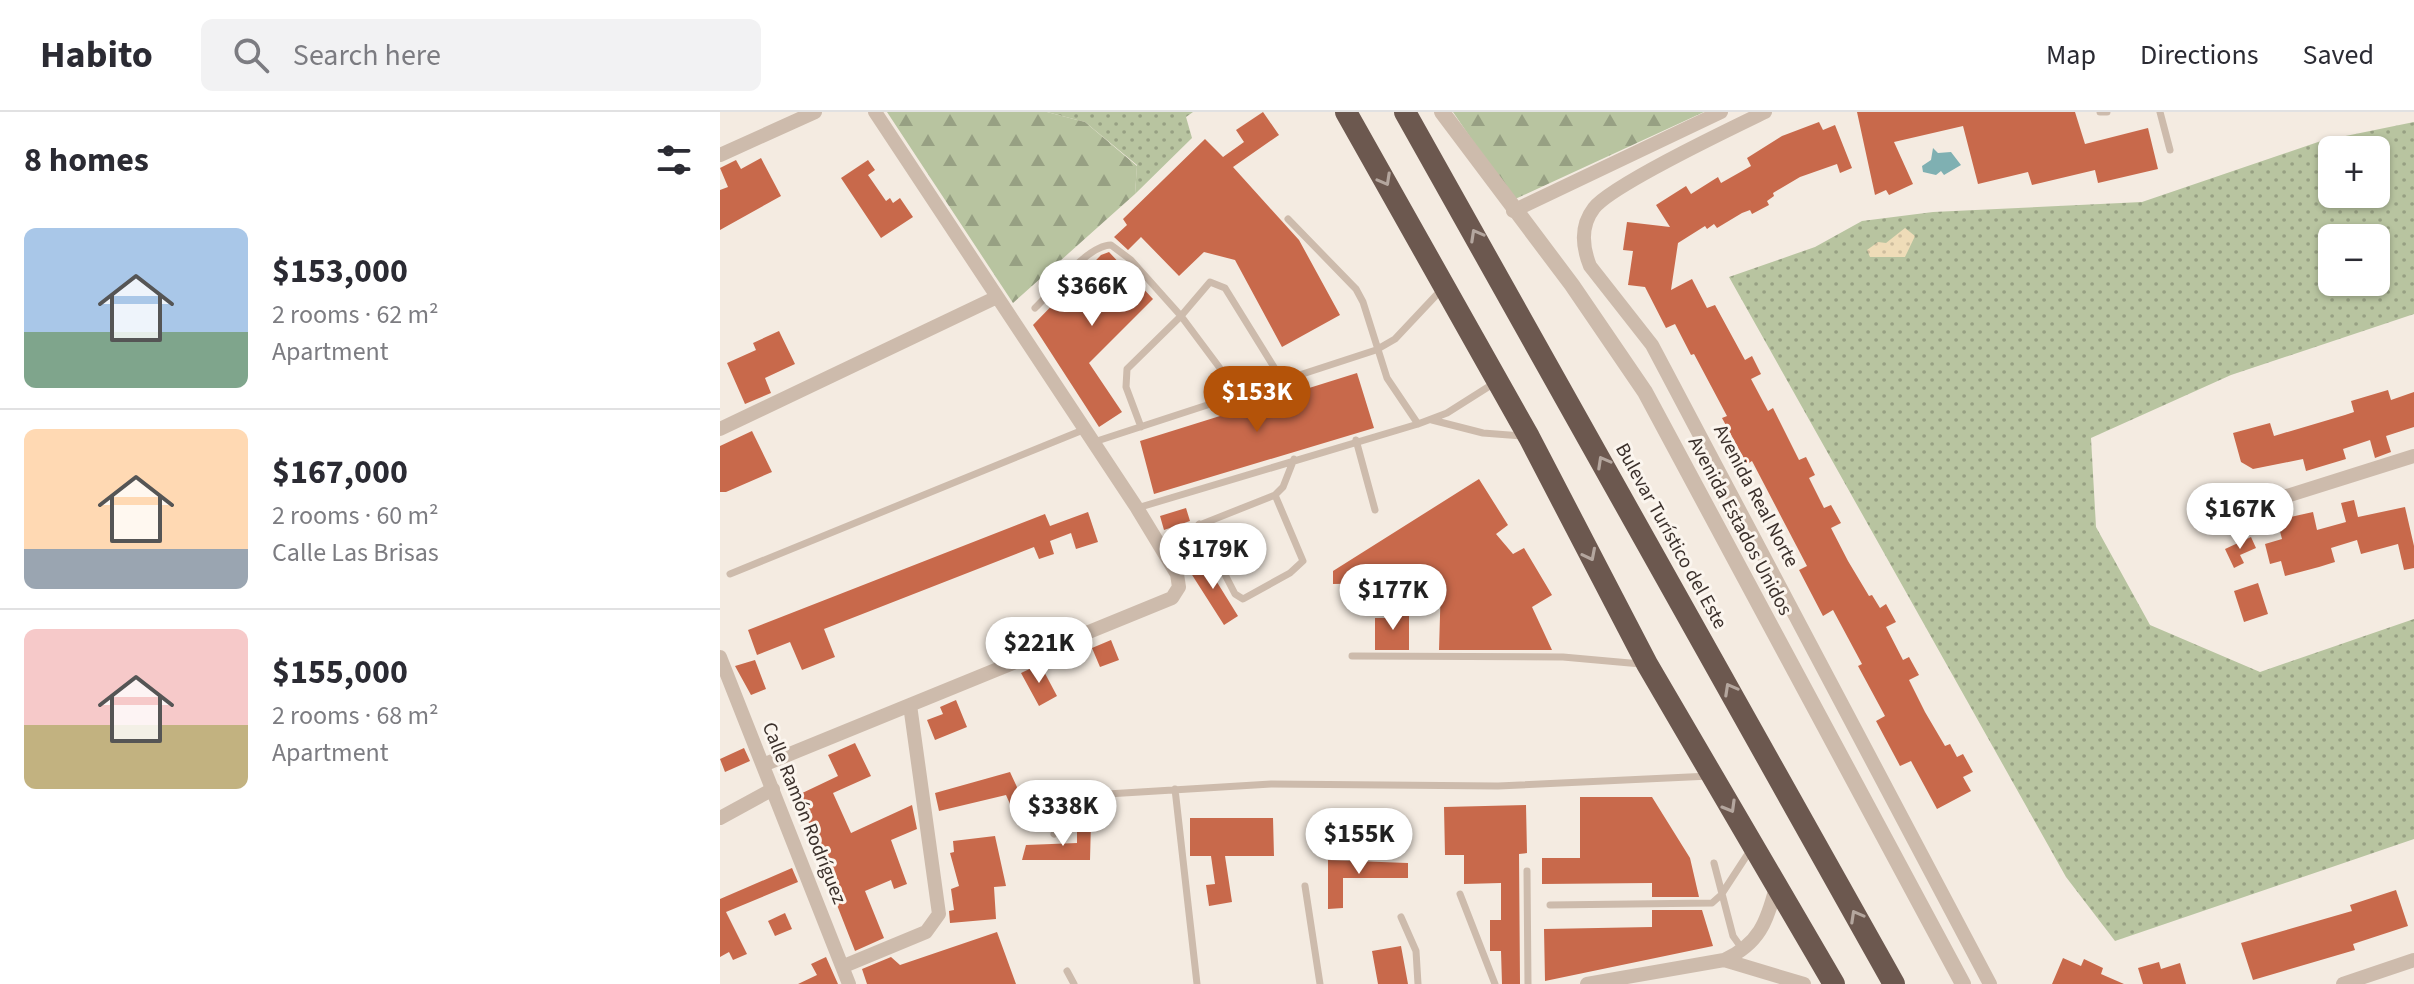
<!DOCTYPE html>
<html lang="en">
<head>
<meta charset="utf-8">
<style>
	:root { --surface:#fff; --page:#f2f2f3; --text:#2b2b33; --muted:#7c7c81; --line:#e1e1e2; --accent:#b45309 }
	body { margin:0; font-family:"Source Sans 3",sans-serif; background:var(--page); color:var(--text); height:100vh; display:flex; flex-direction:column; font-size:30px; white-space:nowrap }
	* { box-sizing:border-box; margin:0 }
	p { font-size:26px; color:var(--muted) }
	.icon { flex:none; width:44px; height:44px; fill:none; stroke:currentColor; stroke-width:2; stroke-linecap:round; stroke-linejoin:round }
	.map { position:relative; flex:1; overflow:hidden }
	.sheet { display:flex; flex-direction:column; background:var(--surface); width:720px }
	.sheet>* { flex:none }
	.tools { position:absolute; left:1598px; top:24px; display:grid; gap:16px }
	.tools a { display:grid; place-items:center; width:72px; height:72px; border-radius:12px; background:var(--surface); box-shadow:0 2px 6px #0004; font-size:40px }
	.price { position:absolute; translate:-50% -68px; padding:0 18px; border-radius:28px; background:#fff; color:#222; font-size:26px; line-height:52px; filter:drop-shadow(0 2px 4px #0008) }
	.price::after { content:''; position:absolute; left:50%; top:48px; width:24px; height:18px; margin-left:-12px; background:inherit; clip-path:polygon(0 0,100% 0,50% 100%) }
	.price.selected { background:var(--accent); color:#fff }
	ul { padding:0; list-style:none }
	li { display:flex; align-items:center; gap:24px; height:200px; padding:0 24px }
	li+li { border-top:2px solid var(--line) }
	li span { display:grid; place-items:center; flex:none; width:224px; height:160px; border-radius:12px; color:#555 }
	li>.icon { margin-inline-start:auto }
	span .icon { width:96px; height:96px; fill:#fffc; stroke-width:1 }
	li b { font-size:34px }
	h2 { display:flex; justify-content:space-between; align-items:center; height:96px; padding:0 24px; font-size:34px }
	header { display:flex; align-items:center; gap:48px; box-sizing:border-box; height:112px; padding:0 40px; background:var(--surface); border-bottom:2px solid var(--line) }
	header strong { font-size:38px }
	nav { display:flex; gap:44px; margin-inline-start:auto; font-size:28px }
	.search { width:560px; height:72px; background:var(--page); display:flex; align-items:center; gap:20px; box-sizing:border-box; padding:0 28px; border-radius:12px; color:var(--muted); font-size:30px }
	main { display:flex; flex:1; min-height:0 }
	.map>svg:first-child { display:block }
</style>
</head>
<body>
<header>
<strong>Habito</strong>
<div class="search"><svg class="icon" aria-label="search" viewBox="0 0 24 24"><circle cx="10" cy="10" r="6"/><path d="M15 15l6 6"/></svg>Search here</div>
<nav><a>Map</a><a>Directions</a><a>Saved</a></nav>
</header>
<main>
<section class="sheet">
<h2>8 homes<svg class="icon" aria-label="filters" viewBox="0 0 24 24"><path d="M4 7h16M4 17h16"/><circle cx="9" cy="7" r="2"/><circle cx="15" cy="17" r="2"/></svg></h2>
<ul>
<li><span style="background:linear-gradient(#a9c7e8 65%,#7fa58c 0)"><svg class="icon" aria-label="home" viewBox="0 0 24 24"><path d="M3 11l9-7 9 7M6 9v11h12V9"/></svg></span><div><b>$153,000</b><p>2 rooms · 62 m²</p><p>Apartment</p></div></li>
<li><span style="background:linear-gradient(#ffd9b3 75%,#9aa5b1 0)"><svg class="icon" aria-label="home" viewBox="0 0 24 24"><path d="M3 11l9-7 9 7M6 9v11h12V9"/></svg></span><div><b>$167,000</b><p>2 rooms · 60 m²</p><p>Calle Las Brisas</p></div></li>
<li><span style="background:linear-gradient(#f6c9c9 60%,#c2b280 0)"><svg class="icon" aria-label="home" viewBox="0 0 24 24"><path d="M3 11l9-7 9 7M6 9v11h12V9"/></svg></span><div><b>$155,000</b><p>2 rooms · 68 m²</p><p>Apartment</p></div></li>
</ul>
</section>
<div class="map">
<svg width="1694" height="872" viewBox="0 0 1694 872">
	<defs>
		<pattern id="grass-dots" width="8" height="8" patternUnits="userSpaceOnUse" patternTransform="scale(2)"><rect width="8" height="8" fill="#b8c4a0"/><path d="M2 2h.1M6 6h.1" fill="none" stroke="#97a083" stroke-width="1.8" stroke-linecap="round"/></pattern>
		<pattern id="forest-firs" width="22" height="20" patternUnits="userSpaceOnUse" patternTransform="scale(2)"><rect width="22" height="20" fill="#b8c4a0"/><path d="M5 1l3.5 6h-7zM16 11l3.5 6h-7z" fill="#97a083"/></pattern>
		<pattern id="sand-dots" width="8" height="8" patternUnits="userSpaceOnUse" patternTransform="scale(2)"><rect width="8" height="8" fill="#efdcb8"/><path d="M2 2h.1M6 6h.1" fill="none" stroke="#cebd9e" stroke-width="1.8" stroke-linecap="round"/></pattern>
	</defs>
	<rect width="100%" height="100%" fill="#f4ebe1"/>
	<path fill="url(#grass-dots)" fill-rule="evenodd" d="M327,0H473L466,5L472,26L415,82L417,53L365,10Z
		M1694,10V202L1511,263L1371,326L1376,415L1430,513L1540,560L1694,507V727L1395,829L1346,765L1009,165L1095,135L1142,109L1213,100L1422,90L1601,29ZM1612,38H1656V82H1612ZM1612,126H1656V170H1612Z"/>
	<path fill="url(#forest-firs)" d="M167,0H327L365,10L417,54L415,82L293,191Z
		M733,0H984L793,88Z"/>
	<path fill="url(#sand-dots)" d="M1185,116L1195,124L1185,145H1150L1147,138L1158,130L1166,131Z"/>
	<path fill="#7fb0b2" d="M1213,36L1218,41L1231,40L1241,53L1224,63L1221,59L1216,63L1203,60L1202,54L1211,48Z"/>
	<path fill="#c8694b" d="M543,0L559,23L513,55L579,128L620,203L562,235L515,148L484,140L459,164L421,125L408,138L394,125L407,113L403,107L485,27L503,45L524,30L516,18Z
		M1137,0H1355L1365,32L1428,16L1438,57L1378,71L1375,58L1312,73L1308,60L1258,72L1243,14L1174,30L1193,72L1169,83L1166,78L1155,83Z
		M1099,10L1103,18L1115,13L1132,56L1120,61L1117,52L1080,65L1053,81L1054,84L1047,89L1049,93L1032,102L1030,98L1022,101L997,116L994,112L987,117L985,114L958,131L951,178L972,167L987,196L995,193L1025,248L1032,244L1041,262L1031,267L1048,299L1053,296L1079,348L1086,345L1095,363L1089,366L1104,396L1111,393L1121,411L1111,416L1128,449L1149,484L1152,483L1160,496L1166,492L1176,510L1166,515L1183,548L1189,545L1199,563L1189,568L1205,600L1225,634L1230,632L1237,645L1243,642L1253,660L1243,665L1251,679L1217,697L1191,649L1180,654L1156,609L1165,604L1138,554L1142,552L1113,498L1103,504L1079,458L1087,454L1032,349L1027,352L1002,306L1007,304L974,242L971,243L955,212L946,216L925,175L908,173L913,139L903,138L907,110L950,115L936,93L966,74L971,82L998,65L1001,71L1031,54L1027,46L1062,24Z
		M41,46L61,84L0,118V78L8,75L0,56L16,48L21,57Z
		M148,48L155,58L148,63L166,89L170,86L173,91L180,86L193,105L161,126L121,66Z
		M389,140L433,187L369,251L402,300L379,315L313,213L381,143Z
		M59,219L75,252L45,266L51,281L25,292L7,251L36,238L33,231Z
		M637,261L654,316L434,382L420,329Z
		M1668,278L1671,288L1694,280V315L1666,324L1671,340L1655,346L1650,328L1623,337L1626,347L1586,359L1583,347L1533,357L1521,350L1513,321L1550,311L1554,324L1625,303L1634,300L1631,289Z
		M32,319L52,360L6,380H0V334Z
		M759,367L788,413L776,422L793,442L804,436L832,483L812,495L832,538H719L721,470L613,472V459Z
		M1634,388L1638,405L1685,395L1694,434V456L1684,458L1678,432L1641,442L1637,428L1611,436L1615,450L1599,455L1565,464L1561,449L1550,452L1545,432L1562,427L1557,408L1593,400L1597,418L1626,410L1621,391Z
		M466,396L470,409L444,418L440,404Z
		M368,400L378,430L356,437L351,421L330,429L334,442L319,447L314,435L104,517L115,545L82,558L70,530L37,543L28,518L325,402L330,414Z
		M1531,425L1536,436L1520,443L1524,451L1514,456L1505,437Z
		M482,446L518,504L504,513L467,455Z
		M1538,471L1548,502L1524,510L1514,479Z
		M674,499H689V538H655V506H674Z
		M391,528L399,548L380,555L372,536Z
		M35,548L46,577L31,583L15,554Z
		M320,552L337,584L319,594L301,561Z
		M236,588L247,615L215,628L207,608L223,602L220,595Z
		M135,631L151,664L113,681L131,721L192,693L197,717L171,728L187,772L174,777L171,768L145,779L164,826L135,839L115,788L124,785L108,747L104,749L94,733L86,715L90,713L76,684L118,664L108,643Z
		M24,636L30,649L5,660L0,647Z
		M290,660L302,686L290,692L286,683L219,699L215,681Z
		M860,685H932L970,746L979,785H932V771L822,772V746H860Z
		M806,693L807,741L799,742L800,872H782L781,839H770V808H781V771L744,772V743H725L724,695Z
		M470,706H553L554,744H505L512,790L489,794L486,773L495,772L491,744H470Z
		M371,710L370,748H302L306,733L357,731V711Z
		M275,724L286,774L274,775L276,807L230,811L229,799L234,798L231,777L239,774L230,741L234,740L233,729Z
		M608,748L688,751V766H623V796L608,797Z
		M72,756L78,770L6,800L27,842L13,848L9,840L0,845V787Z
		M1676,778L1688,814L1633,832L1635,838L1533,868L1521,831L1632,799L1630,793Z
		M932,798H982L993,834L825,869L824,817L932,815Z
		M65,801L72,817L55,824L48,809Z
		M277,820L296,872H147L142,857L171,845L180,853Z
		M681,834L688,872H658L652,839Z
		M106,845L118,872H78L97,863L91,852Z
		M1343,846L1361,854L1364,847L1383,856L1381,862L1404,872H1332Z
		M1439,850L1441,857L1460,851L1466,872H1423L1418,856Z"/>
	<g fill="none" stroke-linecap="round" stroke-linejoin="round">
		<path stroke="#cdbbac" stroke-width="7" d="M1380,0H1387
			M1440,0L1450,38
			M568,107L636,177L643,190L667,266L698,312
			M315,196C333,179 367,133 391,133L411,148L461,204L407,257L406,275L421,315
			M520,283L461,204L490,170L505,176L562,268
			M712,308L763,321L802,324
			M636,328L655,398
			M374,330L656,238L675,227L722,177
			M417,396L698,312L727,301L776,270
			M479,412L515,482L523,487L570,461L583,449L555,383
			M467,418L555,383L563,375L574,347
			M10,462L363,318
			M632,544L843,545L921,552
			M455,677L477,872
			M334,722L359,690L371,683L551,672L778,674L990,664
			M994,751L1013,824L1023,838
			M807,759L808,872
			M585,774L600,872
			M740,782L775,872
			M830,793L992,791L1001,783L1031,737
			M681,805L696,839L698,872
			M347,859L354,872"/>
		<path stroke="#cdbbac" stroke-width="14" d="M1045,0C1012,16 892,73 874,96C860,114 862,134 870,154L932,233L1270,872
			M0,43L95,0
			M793,99L1001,0
			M0,317L275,186
			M1519,399L1694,344
			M0,545L129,872
			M43,653L452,486L459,475L457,462L417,396L155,0
			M0,706L53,677
			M1004,848L1084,872
			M124,854L206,820L219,802L190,593
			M867,872L1004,848C1039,832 1047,810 1056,775
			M1623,872L1694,848"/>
		<path stroke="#cdbbac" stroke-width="16" d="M722,0L852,173L925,280L1243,872"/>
		<path stroke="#6c584f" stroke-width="22" d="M626,0L809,325L927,552L1114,872
			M685,0L1174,872"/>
	</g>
	<defs><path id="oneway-chevron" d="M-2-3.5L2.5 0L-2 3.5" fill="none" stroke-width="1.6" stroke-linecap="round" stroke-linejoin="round" transform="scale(2)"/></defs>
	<g stroke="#b4a69e">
		<use href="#oneway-chevron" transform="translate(665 68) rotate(61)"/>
		<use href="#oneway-chevron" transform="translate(756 123) rotate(-119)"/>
		<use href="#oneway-chevron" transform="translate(883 350) rotate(-119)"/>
		<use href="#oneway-chevron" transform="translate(870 443) rotate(63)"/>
		<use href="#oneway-chevron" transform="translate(1010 577) rotate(-119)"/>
		<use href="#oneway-chevron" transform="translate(1010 695) rotate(60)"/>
		<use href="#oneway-chevron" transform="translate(1136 804) rotate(-119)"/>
	</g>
	<g text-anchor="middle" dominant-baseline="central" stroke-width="6" stroke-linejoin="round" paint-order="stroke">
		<g font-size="20" fill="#3b302b" stroke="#fbf5ee">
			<text transform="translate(1036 384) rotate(62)">Avenida Real Norte</text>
			<text transform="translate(1020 414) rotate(62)">Avenida Estados Unidos</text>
			<text transform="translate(951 424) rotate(61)">Bulevar Turístico del Este</text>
			<text transform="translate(84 701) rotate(68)">Calle Ramón Rodríguez</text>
		</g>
	</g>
</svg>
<div class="tools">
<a>+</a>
<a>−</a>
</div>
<b class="price" style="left:372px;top:216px">$366K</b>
<b class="price selected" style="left:537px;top:322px">$153K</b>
<b class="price" style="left:1520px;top:439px">$167K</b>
<b class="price" style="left:493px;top:479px">$179K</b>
<b class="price" style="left:673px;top:520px">$177K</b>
<b class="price" style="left:319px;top:573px">$221K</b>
<b class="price" style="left:343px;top:736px">$338K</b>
<b class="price" style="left:639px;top:764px">$155K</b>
</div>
</main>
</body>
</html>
